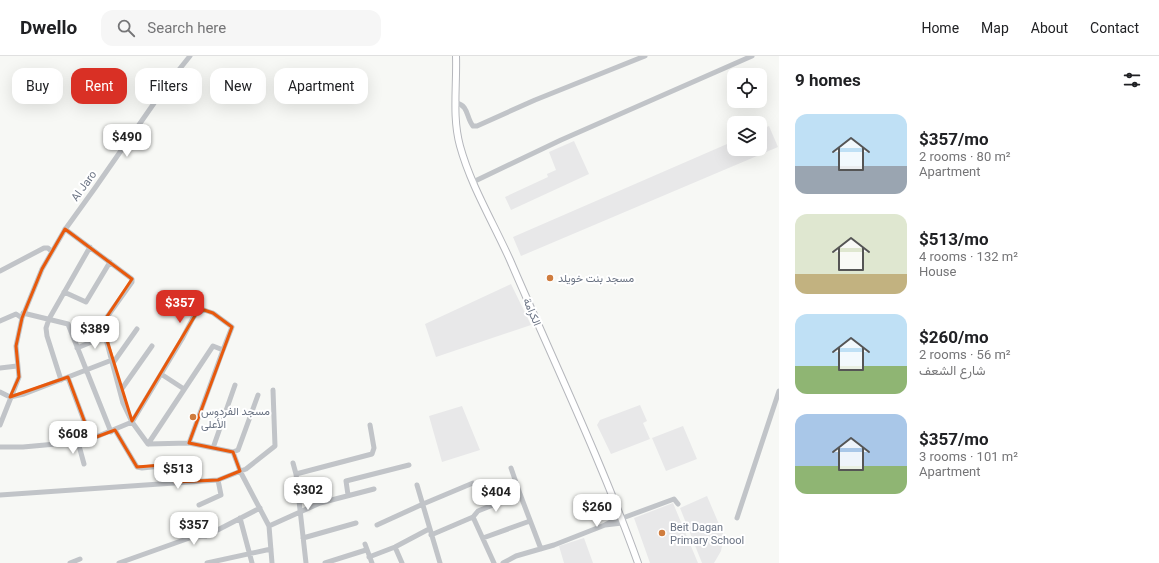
<!DOCTYPE html>
<html lang="en">
<head>
<meta charset="utf-8">
<style>
	:root { --surface:#fff; --page:#f6f6f6; --text:#202124; --muted:#757577; --line:#e0e0e0; --accent:#d93025 }
	body { margin:0; font-family:Roboto,Vazirmatn,sans-serif; background:var(--page); color:var(--text); height:100vh; display:flex; flex-direction:column; font-size:15px; white-space:nowrap }
	* { box-sizing:border-box; margin:0 }
	p { font-size:13px; color:var(--muted) }
	.icon { flex:none; width:22px; height:22px; fill:none; stroke:currentColor; stroke-width:2; stroke-linecap:round; stroke-linejoin:round }
	.map { position:relative; flex:1; overflow:hidden }
	.sheet { display:flex; flex-direction:column; background:var(--surface); width:380px }
	.sheet>* { flex:none }
	.top-card { position:absolute; left:12px; top:12px; width:380px; height:36px; display:flex; gap:8px }
	.controls { position:absolute; left:727px; top:12px; display:grid; gap:8px }
	.controls a { display:grid; place-items:center; width:40px; height:40px; border-radius:8px; background:var(--surface); box-shadow:0 4px 16px #0002; font-size:20px }
	.price { position:absolute; translate:-50% -34px; padding:0 9px; border-radius:8px; background:#fff; color:#222; font-size:13px; line-height:26px; filter:drop-shadow(0 1px 2px #0008) }
	.price::after { content:''; position:absolute; left:50%; top:24px; width:12px; height:9px; margin-left:-6px; background:inherit; clip-path:polygon(0 0,100% 0,50% 100%) }
	.price.current { background:var(--accent); color:#fff }
	ul { padding:0; list-style:none }
	li { display:flex; align-items:center; gap:12px; height:100px; padding:0 16px }
	li span { display:grid; place-items:center; flex:none; width:112px; height:80px; border-radius:12px; color:#555 }
	li>.icon { margin-inline-start:auto }
	span .icon { width:48px; height:48px; fill:#fffc; stroke-width:1 }
	li b { font-size:17px }
	h2 { display:flex; justify-content:space-between; align-items:center; height:48px; padding:0 16px; font-size:17px }
	.tag { padding:0 14px; border-radius:12px; background:var(--surface); box-shadow:0 4px 16px #0002; font-size:14px; line-height:36px }
	.tag.current { background:var(--accent); color:#fff }
	header { display:flex; align-items:center; gap:24px; box-sizing:border-box; height:56px; padding:0 20px; background:var(--surface); border-bottom:1px solid var(--line) }
	header strong { font-size:19px }
	nav { display:flex; gap:22px; margin-inline-start:auto; font-size:14px }
	.search { width:280px; height:36px; background:var(--page); display:flex; align-items:center; gap:10px; box-sizing:border-box; padding:0 14px; border-radius:12px; color:var(--muted); font-size:15px }
	main { display:flex; flex:1; min-height:0 }
	.map>svg:first-child { display:block }
</style>
</head>
<body>
<header>
<strong>Dwello</strong>
<div class="search"><svg class="icon" aria-label="search" viewBox="0 0 24 24"><circle cx="10" cy="10" r="6"/><path d="M15 15l6 6"/></svg>Search here</div>
<nav><a>Home</a><a>Map</a><a>About</a><a>Contact</a></nav>
</header>
<main>
<div class="map">
<svg width="779" height="507" viewBox="0 0 779 507">
	<rect width="100%" height="100%" fill="#f7f8f5"/>
	<path fill="#e8e8e9" d="M769,70L778,91L521,200L513,181L734,85V93H760V74Z
		M574,85L589,118L511,154L505,141L548,121L547,118L556,114L549,96Z
		M511,228L531,269L436,301L425,268Z
		M640,349L647,365L643,367L650,383L611,398L597,369L600,364Z
		M462,350L480,394L442,406L429,360Z
		M683,370L697,403L666,415L652,382Z
		M707,440L724,480L721,495L714,507H702L680,452Z
		M673,447L698,507H650L634,462Z
		M584,482L593,507H564L559,490Z"/>
	<g fill="none" stroke-linecap="round" stroke-linejoin="round">
		<defs>
			<path id="major" d="M456,0C457,30 452,61 460,90C471,130 493,166 510,204C553,304 601,404 638,507"/>
		</defs>
		<use href="#major" stroke="#b5b7bc" stroke-width="8"/>
		<path stroke="#c1c4c8" stroke-width="5" d="M456,47C469,49 466,62 473,70H477L535,44L645,0
			M473,126L561,84L752,0
			M65,173L132,223V226L102,268L123,347L132,366L148,388L189,387L233,396L238,394L258,339
			M0,215L44,192H48L51,195
			M64,236L86,246L110,206
			M23,257L68,268L111,376
			M0,265L16,258L22,262
			M77,292L106,280
			M113,307L137,273
			M0,312L17,310
			M161,318L184,333
			M68,322L91,383
			M61,324L47,280L46,272L49,263L90,191
			M121,334L152,290
			M0,336L10,341L24,338L112,304
			M0,369L19,321L16,290L22,262L42,213L64,175L95,132L166,30L190,0
			M115,374L137,411L142,412L171,409L174,414L175,426
			M78,386L84,408
			M148,388L213,290L223,294L189,387
			M0,391H23L78,386L91,383L132,366L182,283L193,262L196,258L204,254L213,257L232,271L223,294
			M213,392L235,329
			M233,396L240,415L269,470L272,507
			M293,407L296,418L306,507
			M296,418L372,398L374,392L370,369
			M417,429L440,507
			M520,438L541,493
			M0,439L218,424L246,413L275,390L273,334
			M348,439L346,425L409,409
			M199,449L221,439L218,424
			M473,461L494,507
			M620,461L605,469L622,467
			M240,462L252,507
			M737,462L779,335
			M620,463L674,443L678,448
			M377,469L423,448L473,427
			M269,470L320,447L374,433
			M431,479L473,461L478,455L520,438L511,412
			M303,482L356,467
			M483,482L530,465
			M365,488L372,507
			M395,491L402,507
			M369,501L395,491L429,473
			M70,507L80,503
			M119,507L195,480H206L260,452
			M207,507L271,493
			M325,507L366,494
			M503,507L516,500L554,489L605,469"/>
		<use href="#major" stroke="#fff" stroke-width="6"/>
	</g>
	<path fill="none" stroke="#e8590c" stroke-width="3" stroke-linejoin="round" d="M65,173L132,223L102,268L132,365L196,258L204,254L213,257L232,271L189,387L233,396L240,415L218,424L175,426L174,408L137,411L115,374L91,383L68,321L10,341L19,321L16,290L22,262L42,213Z"/>
	<g fill="#cf7c3e" stroke="#fff" stroke-width="1.5">
		<circle cx="550" cy="222" r="4"/>
		<circle cx="193" cy="361" r="4"/>
		<circle cx="662" cy="477" r="4"/>
	</g>
	<g text-anchor="middle" dominant-baseline="central" stroke-width="4" stroke-linejoin="round" paint-order="stroke">
		<g font-size="11" fill="#6a7383" stroke="#fff">
			<text transform="translate(84 130) rotate(-54)">Al Jaro</text>
			<text transform="translate(532 256) rotate(67)">الكرامة</text>
		</g>
		<g font-size="11" fill="#6a7383" stroke="#fff" text-anchor="start">
			<text x="558" y="222">مسجد بنت خويلد</text>
			<text x="201" y="355">مسجد الفردوس<tspan x="201" dy="13">الأعلى</tspan></text>
			<text x="670" y="471">Beit Dagan<tspan x="670" dy="13">Primary School</tspan></text>
		</g>
	</g>
</svg>
<div class="controls">
<a><svg class="icon" aria-label="locate" viewBox="0 0 24 24"><circle cx="12" cy="12" r="6"/><path d="M12 2v4M12 18v4M2 12h4M18 12h4"/></svg></a>
<a><svg class="icon" aria-label="layers" viewBox="0 0 24 24"><path d="M12 4l9 5-9 5-9-5zM3 14l9 5 9-5"/></svg></a>
</div>
<b class="price" style="left:127px;top:102px">$490</b>
<b class="price current" style="left:180px;top:268px">$357</b>
<b class="price" style="left:95px;top:294px">$389</b>
<b class="price" style="left:73px;top:399px">$608</b>
<b class="price" style="left:178px;top:434px">$513</b>
<b class="price" style="left:308px;top:455px">$302</b>
<b class="price" style="left:496px;top:457px">$404</b>
<b class="price" style="left:597px;top:472px">$260</b>
<b class="price" style="left:194px;top:490px">$357</b>
<div class="top-card">
<a class="tag">Buy</a>
<a class="tag current">Rent</a>
<a class="tag">Filters</a>
<a class="tag">New</a>
<a class="tag">Apartment</a>
</div>
</div>
<section class="sheet">
<h2>9 homes<svg class="icon" aria-label="filters" viewBox="0 0 24 24"><path d="M4 7h16M4 17h16"/><circle cx="9" cy="7" r="2"/><circle cx="15" cy="17" r="2"/></svg></h2>
<ul>
<li><span style="background:linear-gradient(#bfe0f5 65%,#9aa5b1 0)"><svg class="icon" aria-label="home" viewBox="0 0 24 24"><path d="M3 11l9-7 9 7M6 9v11h12V9"/></svg></span><div><b>$357/mo</b><p>2 rooms · 80 m²</p><p>Apartment</p></div></li>
<li><span style="background:linear-gradient(#dfe7d0 75%,#c2b280 0)"><svg class="icon" aria-label="home" viewBox="0 0 24 24"><path d="M3 11l9-7 9 7M6 9v11h12V9"/></svg></span><div><b>$513/mo</b><p>4 rooms · 132 m²</p><p>House</p></div></li>
<li><span style="background:linear-gradient(#bfe0f5 65%,#8fb573 0)"><svg class="icon" aria-label="home" viewBox="0 0 24 24"><path d="M3 11l9-7 9 7M6 9v11h12V9"/></svg></span><div><b>$260/mo</b><p>2 rooms · 56 m²</p><p>شارع الشعف</p></div></li>
<li><span style="background:linear-gradient(#a9c7e8 65%,#8fb573 0)"><svg class="icon" aria-label="home" viewBox="0 0 24 24"><path d="M3 11l9-7 9 7M6 9v11h12V9"/></svg></span><div><b>$357/mo</b><p>3 rooms · 101 m²</p><p>Apartment</p></div></li>
</ul>
</section>
</main>
</body>
</html>
